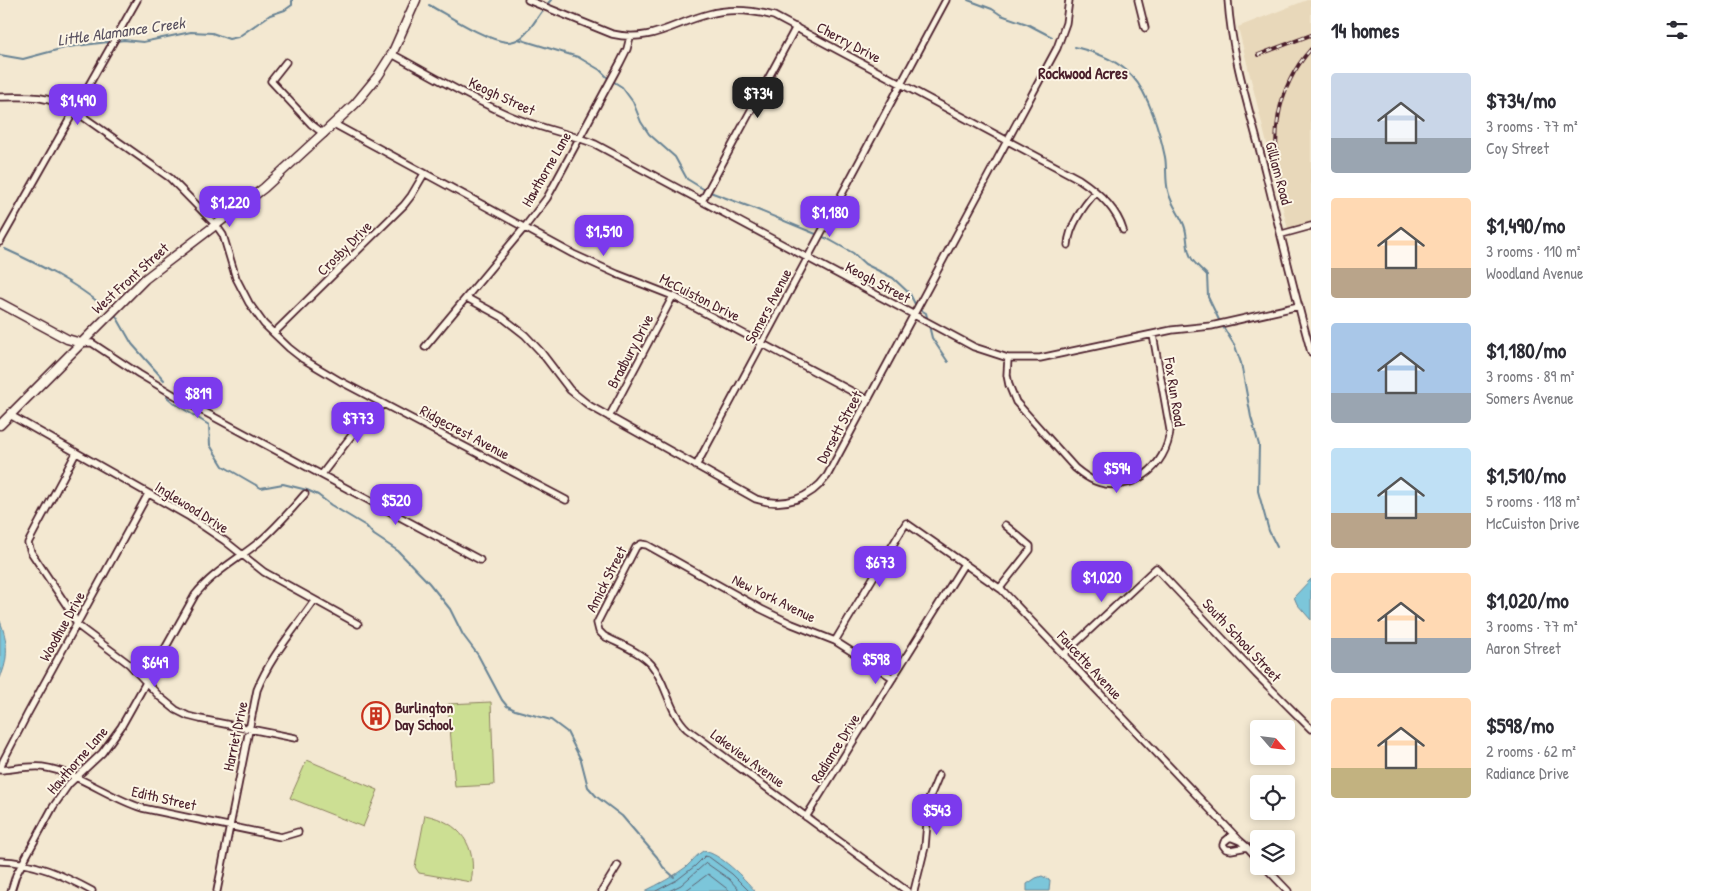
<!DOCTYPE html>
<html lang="en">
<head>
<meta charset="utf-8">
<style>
	:root { --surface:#fff; --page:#f7f7f7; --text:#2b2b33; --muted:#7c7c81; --accent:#7c3aed }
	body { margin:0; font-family:"Patrick Hand",sans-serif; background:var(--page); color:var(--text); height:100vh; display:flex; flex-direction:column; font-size:19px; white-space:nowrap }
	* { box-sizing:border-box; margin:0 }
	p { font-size:16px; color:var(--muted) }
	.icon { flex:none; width:28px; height:28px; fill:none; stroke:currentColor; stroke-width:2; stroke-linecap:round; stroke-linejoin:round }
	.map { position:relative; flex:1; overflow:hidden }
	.details { display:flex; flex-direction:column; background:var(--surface); width:400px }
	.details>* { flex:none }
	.needle { width:32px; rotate:118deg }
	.tools { position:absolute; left:1250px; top:720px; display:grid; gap:10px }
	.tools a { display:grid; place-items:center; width:45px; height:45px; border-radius:5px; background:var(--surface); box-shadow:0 2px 8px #0003; font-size:25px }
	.price { position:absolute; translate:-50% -42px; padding:0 11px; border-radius:10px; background:var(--accent); color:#fff; font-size:16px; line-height:32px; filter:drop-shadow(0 1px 2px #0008) }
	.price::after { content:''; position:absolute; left:50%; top:30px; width:15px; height:11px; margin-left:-8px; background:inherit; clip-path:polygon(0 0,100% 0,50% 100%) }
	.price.selected { background:#222; color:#fff }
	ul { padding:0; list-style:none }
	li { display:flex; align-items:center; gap:15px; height:125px; padding:0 20px }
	li span { display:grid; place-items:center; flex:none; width:140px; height:100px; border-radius:5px; color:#555 }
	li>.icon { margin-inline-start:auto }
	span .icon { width:60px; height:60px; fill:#fffc; stroke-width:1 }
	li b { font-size:21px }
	h2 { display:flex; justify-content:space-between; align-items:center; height:60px; padding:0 20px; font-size:21px }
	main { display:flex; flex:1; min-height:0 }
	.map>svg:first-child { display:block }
</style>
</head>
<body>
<main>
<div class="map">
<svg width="1311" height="891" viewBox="0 0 1311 891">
	<rect width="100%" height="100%" fill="#f3e8d1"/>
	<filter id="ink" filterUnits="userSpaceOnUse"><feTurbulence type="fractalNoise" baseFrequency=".02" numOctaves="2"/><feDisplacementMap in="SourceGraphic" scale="10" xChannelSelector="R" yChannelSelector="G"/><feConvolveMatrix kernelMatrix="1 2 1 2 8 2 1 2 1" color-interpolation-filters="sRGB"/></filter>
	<g filter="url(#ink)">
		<path fill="#e8d8ba" d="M1307,0H1311V223L1288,229L1238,27Z"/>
		<path fill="#ccdf93" stroke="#8b7f5f" d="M491,702L494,785L455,787L448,704Z
			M307,760L378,790L363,827L290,798Z
			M425,815C460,822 478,846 471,882L419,873L415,867Z"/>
		<path fill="#7bc6da" stroke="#678394" d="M1311,579V620L1297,604L1294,597Z
			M0,621C8,641 9,659 0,678Z
			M703,851C720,853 744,878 755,891H645C659,884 673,877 686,867C692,862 696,855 703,851Z
			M1042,876L1050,880L1049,891H1027V884L1036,878Z"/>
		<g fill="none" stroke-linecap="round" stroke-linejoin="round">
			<path stroke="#5e6271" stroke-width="1" d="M656,891L677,880L695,866L705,856L709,857L732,874L749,891
				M669,891L681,885L706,863L729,879L740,891
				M685,891L708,874L730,891"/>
			<path stroke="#678394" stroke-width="2" d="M968,0L992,9L1001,15L1027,24L1052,37
				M429,5C449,16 485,40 507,42C512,42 518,40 522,37C532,29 541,10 551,0
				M518,39L578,57L600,70L608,78L622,87L633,102L641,122L649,134L675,157L687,179L705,190
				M1075,47C1095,52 1118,60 1132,76C1149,94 1160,133 1165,157C1167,168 1165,180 1168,191C1171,204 1179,213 1184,225C1188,235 1186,246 1190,255C1193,264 1201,268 1207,275L1208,297L1220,322L1235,346L1241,363L1251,417L1259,445L1258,491L1269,531L1277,547
				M0,55L23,59L68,47L124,40L143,42L191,32L212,33L229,39L238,37L270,15L285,10L292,5V0
				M710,192L753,208L828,239L853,253L865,264L893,278L910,294L916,306
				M5,249C40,265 74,282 103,306
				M919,309L926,313L932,338L948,362
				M116,316L132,344L164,380
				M167,397L174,403L209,425L210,445L223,466L261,488L283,484L307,490L318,495L331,505L366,526L374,535L398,551L429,583L450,609L463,635L478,655L502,700L507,706L515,710L551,720L567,732L581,760L588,787L597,797L622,816L657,857L663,867L674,877"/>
			<defs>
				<path id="street" d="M528,0L612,34C651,43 673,23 709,14C731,8 752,10 774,16L1079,179C1097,191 1116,207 1123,230
					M1138,0L1145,28
					M1228,0C1232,59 1251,114 1265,171C1280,231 1294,292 1311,352
					M392,54C429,74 466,96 504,113C533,127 565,132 595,144L974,347L1008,358H1040L1134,338L1172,330L1211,326L1299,306
					M286,62L271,81L311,124L324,134
					M0,97C31,96 46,95 75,111L170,178L216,225L223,235L236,278L249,303L264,324L289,348L303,359L340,381L566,500
					M334,124L573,254L617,274L673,296L868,400
					M702,201L796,27
					M1282,234L1311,226
					M0,242L137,0
					M1068,245C1069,227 1083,206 1096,192
					M467,298L502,317L525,335L541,352L570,390L590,406L756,499C784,508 810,499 827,476L1057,48L1066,23L1069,0
					M274,333L404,205L411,196L424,174
					M81,343H92L139,374L186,402L480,560
					M425,347L524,228L547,198L620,63L627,49L630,37
					M1008,358L1007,375L1009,385L1016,402L1075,468C1081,473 1087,478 1095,481C1131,495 1167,467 1170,430L1153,335
					M10,415L188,516L225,541L264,572L358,624
					M609,417L673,296
					M76,453L28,543L31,552L73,615L77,625L129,664L160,697L176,710L188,716L200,719L295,738
					M696,466L946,0
					M322,474L352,435L383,404
					M1000,588L1030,550V546L1005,525
					M835,641L906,523L1002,590L1240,841
					M1063,655L1156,568L1256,674L1311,729
					M893,678L835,641L792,624L761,609L647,545L641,544L636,547L597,623L599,631L604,636C619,644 639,651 651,664C667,683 668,711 687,729L907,891
					M0,770L3,761L28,713L148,494
					M0,770C13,769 29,766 42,767C78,772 107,797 142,808L281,837L298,832
					M806,817L964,564
					M1230,837L1240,841L1247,847L1231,850L1226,849L1223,845L1224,842Z
					M1247,847L1259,860
					M0,861C34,862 63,875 92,891
					M1264,866L1288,891
					M11,891L16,875L53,807L69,784L102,753L121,727L195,595C212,573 237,560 259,542C276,528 290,511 305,494
					M217,891L257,690C270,657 294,630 314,601
					M602,891L618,865
					M914,891L925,847L929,799L939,775"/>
				<path id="secondary" d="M0,303L67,339L81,343
					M0,425L145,279L264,188L355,104L378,76L392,54L416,0"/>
			</defs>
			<use href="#street" stroke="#4a1f2b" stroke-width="9"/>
			<use href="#secondary" stroke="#4a1f2b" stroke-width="11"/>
			<use href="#street" stroke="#fcf5e5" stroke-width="5.5"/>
			<use href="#secondary" stroke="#fcf5e5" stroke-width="8"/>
			<defs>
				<path id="rail" d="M1258,55L1311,35
					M1282,190C1270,140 1275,89 1311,49"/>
			</defs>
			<use href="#rail" stroke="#4a1f2b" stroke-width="4"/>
			<use href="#rail" stroke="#fcf5e5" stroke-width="2" stroke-dasharray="5.5" stroke-linecap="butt"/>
		</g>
	</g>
	<defs>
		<symbol id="building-ring" viewBox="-11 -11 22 22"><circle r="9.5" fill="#fcf5e5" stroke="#c8321e" stroke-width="1.5"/><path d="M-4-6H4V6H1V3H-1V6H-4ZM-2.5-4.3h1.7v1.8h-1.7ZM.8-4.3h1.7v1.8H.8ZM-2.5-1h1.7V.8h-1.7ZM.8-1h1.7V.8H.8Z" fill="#c8321e"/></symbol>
	</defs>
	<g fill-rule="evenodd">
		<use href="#building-ring" x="360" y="700" width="32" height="32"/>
	</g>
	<g text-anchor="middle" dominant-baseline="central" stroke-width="4" stroke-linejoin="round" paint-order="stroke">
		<g font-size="15" fill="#4a1f2b" stroke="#fcf5e5">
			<text transform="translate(849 42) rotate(28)">Cherry Drive</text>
			<text transform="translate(502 96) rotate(25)">Keogh Street</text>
			<text transform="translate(546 169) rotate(-60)">Hawthorne Lane</text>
			<text transform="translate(1279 173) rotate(75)">Gilliam Road</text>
			<text transform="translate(344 248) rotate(-45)">Crosby Drive</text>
			<text transform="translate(130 278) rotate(-42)">West Front Street</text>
			<text transform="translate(878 282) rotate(28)">Keogh Street</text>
			<text transform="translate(700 297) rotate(27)">McCuiston Drive</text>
			<text transform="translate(768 306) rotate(-62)">Somers Avenue</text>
			<text transform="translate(630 351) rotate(-62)">Bradbury Drive</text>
			<text transform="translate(1175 392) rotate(81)">Fox Run Road</text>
			<text transform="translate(839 427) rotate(-62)">Dorsett Street</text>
			<text transform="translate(465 432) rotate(28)">Ridgecrest Avenue</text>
			<text transform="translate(192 507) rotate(32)">Inglewood Drive</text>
			<text transform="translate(606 579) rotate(-63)">Amick Street</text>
			<text transform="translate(774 598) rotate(26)">New York Avenue</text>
			<text transform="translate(62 626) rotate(-61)">Woodhue Drive</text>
			<text transform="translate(1242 640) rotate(47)">South School Street</text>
			<text transform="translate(1090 665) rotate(47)">Faucette Avenue</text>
			<text transform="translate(235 736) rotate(-78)">Harriet Drive</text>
			<text transform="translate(835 748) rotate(-58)">Radiance Drive</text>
			<text transform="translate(748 758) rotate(36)">Lakeview Avenue</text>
			<text transform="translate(77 760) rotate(-49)">Hawthorne Lane</text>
			<text transform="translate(164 798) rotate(13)">Edith Street</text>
		</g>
		<g font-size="15" font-weight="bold" fill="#4a1f2b" stroke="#fcf5e5" text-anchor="start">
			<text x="395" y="707">Burlington<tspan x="395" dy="17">Day School</tspan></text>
		</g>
		<g font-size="16" font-style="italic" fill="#595160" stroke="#fcf5e5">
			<text transform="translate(121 31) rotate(-8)">Little Alamance Creek</text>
		</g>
		<g font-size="16" font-weight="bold" fill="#4a1f2b" stroke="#fcf5e5">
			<text x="1083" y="73">Rockwood Acres</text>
		</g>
	</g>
</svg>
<div class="tools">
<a><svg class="needle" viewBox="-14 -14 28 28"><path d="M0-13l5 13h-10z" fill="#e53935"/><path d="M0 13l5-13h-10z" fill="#7c7c81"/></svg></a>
<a><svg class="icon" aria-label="locate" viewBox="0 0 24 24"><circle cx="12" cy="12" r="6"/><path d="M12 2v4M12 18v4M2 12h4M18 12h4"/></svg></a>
<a><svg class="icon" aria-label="layers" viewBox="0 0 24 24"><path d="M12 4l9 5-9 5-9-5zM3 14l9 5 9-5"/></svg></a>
</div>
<b class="price selected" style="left:758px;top:119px">$734</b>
<b class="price" style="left:78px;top:126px">$1,490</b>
<b class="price" style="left:230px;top:228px">$1,220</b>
<b class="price" style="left:830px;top:238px">$1,180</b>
<b class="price" style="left:604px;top:257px">$1,510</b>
<b class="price" style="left:198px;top:419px">$819</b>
<b class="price" style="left:358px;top:444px">$773</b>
<b class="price" style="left:1117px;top:494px">$594</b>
<b class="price" style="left:396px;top:526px">$520</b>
<b class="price" style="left:880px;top:588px">$673</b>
<b class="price" style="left:1102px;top:603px">$1,020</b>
<b class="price" style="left:876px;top:685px">$598</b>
<b class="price" style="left:155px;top:688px">$649</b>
<b class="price" style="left:937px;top:836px">$543</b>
</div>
<section class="details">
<h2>14 homes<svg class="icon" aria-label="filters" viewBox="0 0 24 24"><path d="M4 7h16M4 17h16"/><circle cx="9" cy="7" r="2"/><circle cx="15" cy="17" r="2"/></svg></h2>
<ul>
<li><span style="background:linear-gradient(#c9d6e8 65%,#9aa5b1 0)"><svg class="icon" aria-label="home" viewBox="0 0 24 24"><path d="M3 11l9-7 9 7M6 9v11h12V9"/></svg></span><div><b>$734/mo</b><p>3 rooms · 77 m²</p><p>Coy Street</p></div></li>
<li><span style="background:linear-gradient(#ffd9b3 70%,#b9a48a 0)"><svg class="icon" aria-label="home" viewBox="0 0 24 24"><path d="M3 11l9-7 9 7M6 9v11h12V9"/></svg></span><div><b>$1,490/mo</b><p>3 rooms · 110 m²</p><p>Woodland Avenue</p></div></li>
<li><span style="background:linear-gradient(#a9c7e8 70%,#9aa5b1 0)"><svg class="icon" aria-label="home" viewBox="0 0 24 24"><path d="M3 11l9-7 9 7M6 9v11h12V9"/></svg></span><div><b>$1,180/mo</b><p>3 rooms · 89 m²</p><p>Somers Avenue</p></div></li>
<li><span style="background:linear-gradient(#bfe0f5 65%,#b9a48a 0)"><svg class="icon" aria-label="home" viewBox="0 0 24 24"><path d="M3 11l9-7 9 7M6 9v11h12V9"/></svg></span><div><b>$1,510/mo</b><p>5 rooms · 118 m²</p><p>McCuiston Drive</p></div></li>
<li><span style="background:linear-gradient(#ffd9b3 65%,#9aa5b1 0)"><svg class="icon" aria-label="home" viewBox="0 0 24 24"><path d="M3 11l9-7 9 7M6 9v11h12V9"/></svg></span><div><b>$1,020/mo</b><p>3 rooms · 77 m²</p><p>Aaron Street</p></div></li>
<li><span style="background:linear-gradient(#ffd9b3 70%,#c2b280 0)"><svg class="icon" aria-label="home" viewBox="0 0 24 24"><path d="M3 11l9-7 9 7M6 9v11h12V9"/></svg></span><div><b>$598/mo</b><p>2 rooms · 62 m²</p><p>Radiance Drive</p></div></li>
</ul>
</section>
</main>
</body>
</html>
